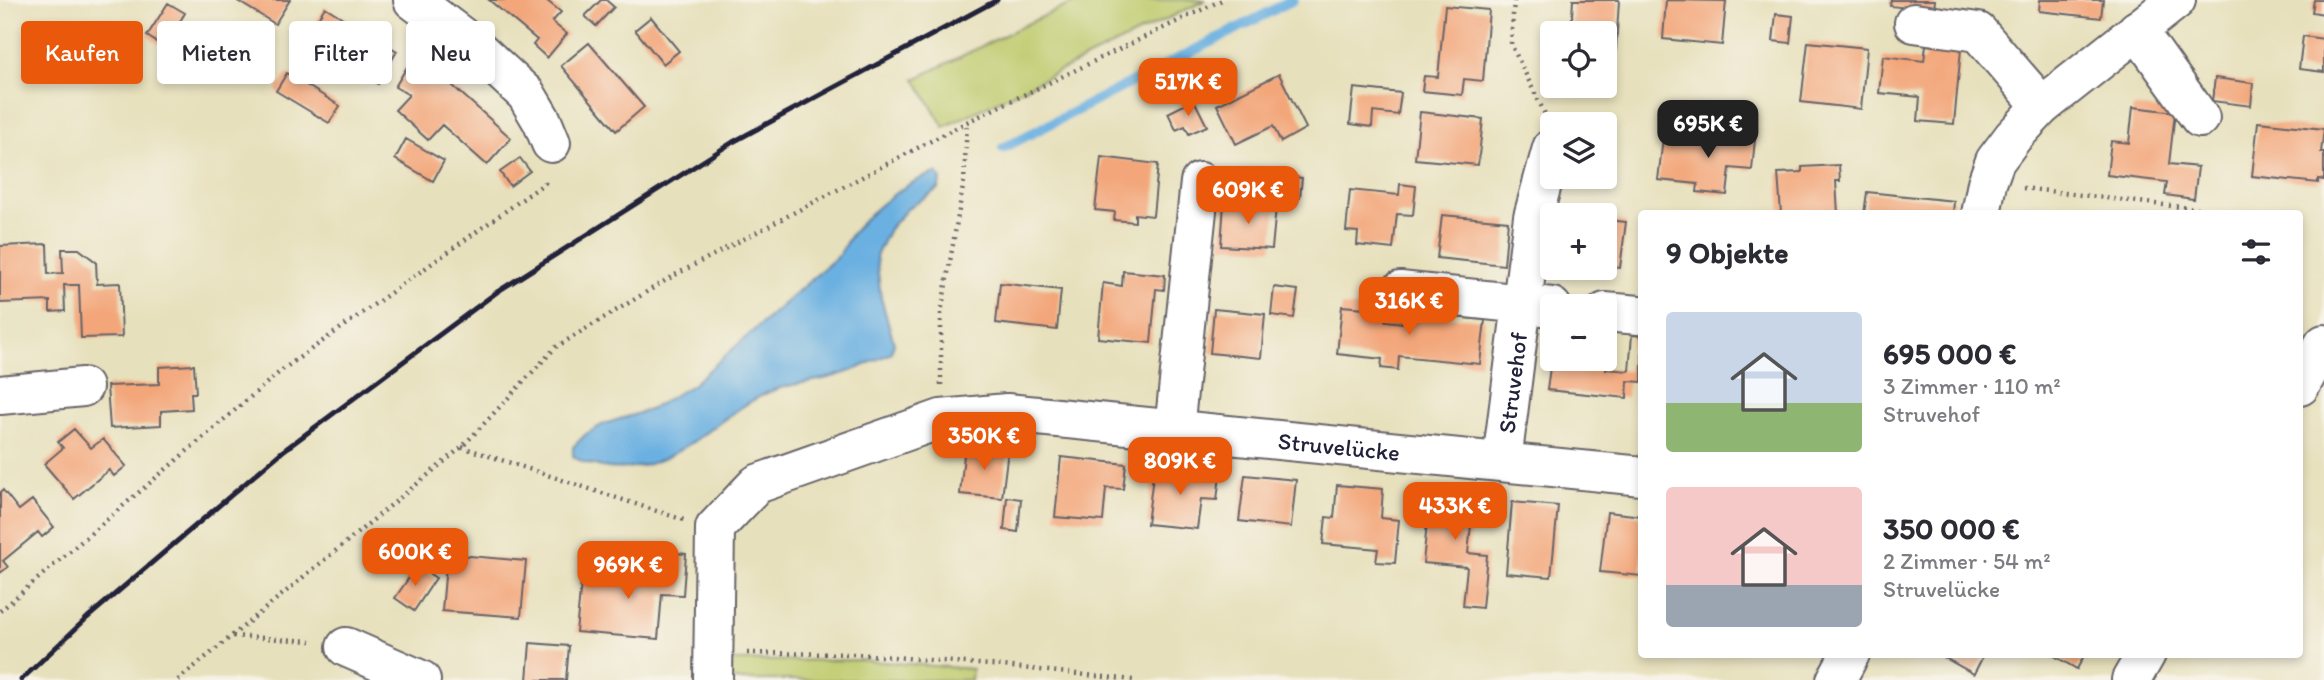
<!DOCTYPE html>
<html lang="de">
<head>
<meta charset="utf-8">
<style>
	:root { --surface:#fff; --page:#f7f7f7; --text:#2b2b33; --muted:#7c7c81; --accent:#ea580c }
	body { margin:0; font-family:Itim,sans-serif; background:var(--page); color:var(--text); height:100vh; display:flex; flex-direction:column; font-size:26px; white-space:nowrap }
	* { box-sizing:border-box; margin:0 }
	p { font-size:23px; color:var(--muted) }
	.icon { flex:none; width:38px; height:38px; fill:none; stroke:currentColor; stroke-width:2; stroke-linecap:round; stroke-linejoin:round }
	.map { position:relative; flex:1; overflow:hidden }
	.side { position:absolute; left:1638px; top:210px; width:665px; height:448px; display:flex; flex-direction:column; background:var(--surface); border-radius:7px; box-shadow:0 4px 10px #0003 }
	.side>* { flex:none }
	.hud { position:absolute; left:21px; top:21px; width:665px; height:63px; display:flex; gap:14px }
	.controls { position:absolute; left:1540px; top:21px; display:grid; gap:14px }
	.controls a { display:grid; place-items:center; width:77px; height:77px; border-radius:7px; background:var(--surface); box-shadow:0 4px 10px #0003; font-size:35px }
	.price { position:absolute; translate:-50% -60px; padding:0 16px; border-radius:14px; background:var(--accent); color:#fff; font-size:23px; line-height:46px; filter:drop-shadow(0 2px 4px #0008) }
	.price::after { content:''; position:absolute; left:50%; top:42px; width:21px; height:16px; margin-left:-10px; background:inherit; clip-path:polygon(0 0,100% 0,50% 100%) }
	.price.active { background:#222; color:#fff }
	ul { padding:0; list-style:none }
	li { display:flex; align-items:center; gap:21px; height:175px; padding:0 28px }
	li span { display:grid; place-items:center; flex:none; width:196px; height:140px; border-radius:7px; color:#555 }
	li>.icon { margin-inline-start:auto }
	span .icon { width:84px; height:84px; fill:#fffc; stroke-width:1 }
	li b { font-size:30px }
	h2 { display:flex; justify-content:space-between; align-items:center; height:84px; padding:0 28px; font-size:30px }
	.chip { padding:0 24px; border-radius:7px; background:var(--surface); box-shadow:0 4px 10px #0003; font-size:24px; line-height:63px }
	.chip.active { background:var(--accent); color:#fff }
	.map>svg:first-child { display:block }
</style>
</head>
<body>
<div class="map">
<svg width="2324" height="680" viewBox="0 0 2324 680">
	<rect width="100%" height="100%" fill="#f7f3e8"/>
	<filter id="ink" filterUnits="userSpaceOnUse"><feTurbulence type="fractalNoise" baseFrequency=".0143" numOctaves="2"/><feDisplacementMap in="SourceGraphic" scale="14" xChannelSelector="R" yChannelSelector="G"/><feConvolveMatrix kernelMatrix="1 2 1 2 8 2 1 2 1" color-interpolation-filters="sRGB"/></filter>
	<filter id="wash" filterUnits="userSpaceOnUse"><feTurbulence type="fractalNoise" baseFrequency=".00686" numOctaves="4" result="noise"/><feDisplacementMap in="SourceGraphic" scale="28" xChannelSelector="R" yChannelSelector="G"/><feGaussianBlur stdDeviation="1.57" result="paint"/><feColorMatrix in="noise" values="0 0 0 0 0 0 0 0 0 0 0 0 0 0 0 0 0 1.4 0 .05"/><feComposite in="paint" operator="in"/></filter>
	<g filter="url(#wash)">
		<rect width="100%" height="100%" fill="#e7e0bc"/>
		<path fill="#beca6c" stroke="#707654" stroke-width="2" d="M1080,0H1206L944,127L915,79L1033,21Z
			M858,660L972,669L971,680H731V661Z"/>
		<path fill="#6bb0e1" stroke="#46698e" stroke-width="2" d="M937,173L941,179L938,189L908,208L889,229L876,256L881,298L894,343L891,353C875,360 859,369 842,374C820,382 796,382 774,390C715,413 673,480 602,467C591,464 581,463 573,456V447L586,434L604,424L649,410L692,385L839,255C844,247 848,238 854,231C872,209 909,179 937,173Z"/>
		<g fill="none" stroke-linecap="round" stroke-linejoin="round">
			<path stroke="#6bb0e1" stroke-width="10" d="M1003,148L1293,0"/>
		</g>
		<g id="blocks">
			<path fill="#f3a679" d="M236,0H290L275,24Z
				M489,0H546L561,12L552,22L567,34L547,58L533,45L537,40Z
				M601,0H606L614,7L596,26L585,16Z
				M1573,0H1619L1616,50L1605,49V33H1571Z
				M1666,0L1726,1L1722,45L1663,39Z
				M1891,0H1935L1934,11L1890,6Z
				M2040,0H2103L2101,18L2039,11Z
				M2314,0H2324V14L2312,12Z
				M168,3L185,13L164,47L147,36Z
				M1445,6L1489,10L1483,81L1464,79L1462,95L1422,91L1424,76L1438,77Z
				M325,7L397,51L378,84L341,61L335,71L299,49Z
				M1776,14L1793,16L1790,43L1773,41Z
				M651,17L679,51L663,64L635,30Z
				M198,26L236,49L225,66L188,43Z
				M2303,36L2324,39V72L2299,69Z
				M1808,42L1867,48L1861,109L1801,102Z
				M589,43L644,107L616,131L561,66Z
				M1926,45L1961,49L1954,124L1918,121L1920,97L1879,93L1883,56L1924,61Z
				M413,57L433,68L511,138L487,165L442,125L428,140L395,110L409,95L395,87Z
				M287,73L340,106L329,123L276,91Z
				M1279,74L1306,128L1281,142L1273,126L1236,144L1217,105Z
				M2215,78L2253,83L2251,106L2212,101Z
				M1354,88L1401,93L1398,115L1373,112L1372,127L1350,124Z
				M1194,100L1207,126L1189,134L1185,126L1176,130L1168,113Z
				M2133,107L2175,112L2169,164L2198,167L2194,199L2165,195L2167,182L2107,175L2111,141L2129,143Z
				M1420,112L1483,119L1478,165L1415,159Z
				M2258,122L2324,129L2321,152H2324V180L2318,179V183L2252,176Z
				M1721,126L1756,129L1752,170L1730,168L1727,195L1697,192L1698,184L1658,180L1663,138L1719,144Z
				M406,139L444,161L433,181L395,159Z
				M1101,157L1158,164L1153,216L1135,214V222L1114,220L1115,212L1095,210Z
				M520,158L530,171L510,186L500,172Z
				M1839,165L1840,181H1836L1838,214H1781L1778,173L1802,172V167Z
				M1258,173L1302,178L1300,198L1256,193Z
				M1400,184L1416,186L1413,215L1397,214L1393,249L1357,245L1358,232L1346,231L1350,190L1399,195Z
				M1867,192L1954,201L1953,214H1864Z
				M1224,203L1276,207L1272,249L1221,246Z
				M1442,215L1508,221L1504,265L1437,258Z
				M1605,220L1626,222L1620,268L1605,266Z
				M47,244L48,274L63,273L62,249H79L96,262L97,284L120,283L122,337L81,338L79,285H64L65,311L50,312V301L0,303V246Z
				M1123,271L1165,275L1164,290L1156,289L1151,343L1098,338L1103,283L1122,286Z
				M1000,283L1061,290L1057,330L996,323Z
				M1274,287L1298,290L1294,318L1271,315Z
				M1342,306L1387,310L1385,321L1402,323L1403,316L1433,319V315L1485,320L1480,364L1399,356L1398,370L1381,368L1382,359L1337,354Z
				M1214,309L1265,314L1261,358L1210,353Z
				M1632,335L1642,336V382L1628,381L1627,398L1547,390L1551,359H1605V348H1608L1606,369L1629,371Z
				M194,365L196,393H191L192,409L161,411V425L110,428L107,386L159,384V367Z
				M74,429L91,448L103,439L126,466L114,476L109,470L74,499L44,464L63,448L58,442Z
				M965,445L1008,450L1002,498L960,494Z
				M1061,457L1126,464L1123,489L1106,488L1103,521L1055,517Z
				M1154,468L1220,475L1217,500L1201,499L1197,529L1147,524Z
				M1245,475L1296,480L1291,527L1239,521Z
				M1337,485L1383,489L1381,518L1399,520L1395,563L1376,562L1378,549L1323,544L1326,517L1334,518Z
				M3,490L19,510L32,500L54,527L42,537L38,532L3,561L8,567L0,573V493Z
				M1430,493L1474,496L1468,553L1487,555L1482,608L1463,606L1467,567L1423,563Z
				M1007,497L1021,499L1018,532L1004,530Z
				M1512,502L1558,506L1551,577L1506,573Z
				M1607,512L1642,516V576L1600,572Z
				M666,552L686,554L683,595L662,594L658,639L576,632L582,572L664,579Z
				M447,554L526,561L521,617L442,611Z
				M417,566L436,578L414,611L395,598Z
				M530,643L569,646L566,680H527Z
				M1938,654H1984L1974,674Z
				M2051,654H2085L2077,669Z"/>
		</g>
	</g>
	<g filter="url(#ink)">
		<use href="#blocks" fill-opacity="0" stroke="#676468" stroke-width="2"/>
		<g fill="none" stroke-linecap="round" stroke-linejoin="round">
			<defs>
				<g id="minor">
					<path d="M413,0L474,46L526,94L542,121L551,143"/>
					<path d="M1914,23L1978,32L2042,106"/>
					<path d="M2137,30L2200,118"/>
					<path d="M1981,214L1987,183L1995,161L2013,137L2042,106L2176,0"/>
					<path d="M1400,291L1552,307"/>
					<path d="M1605,312L1639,315"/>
					<path d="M2300,386L2324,344"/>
					<path d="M0,395L83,387"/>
					<path d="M1174,430L1200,182"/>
					<path id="s1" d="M1502,461L1533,217L1552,148"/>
					<path d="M346,647L421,680"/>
					<path id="s2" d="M713,680L715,528L757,484L941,419L1007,413L1642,476"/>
					<path d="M1836,680L1850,654"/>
					<path d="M2131,680L2146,654"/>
				</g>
			</defs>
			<use href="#minor" stroke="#676468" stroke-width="42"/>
			<path stroke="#676468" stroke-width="4.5" stroke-dasharray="2 5" stroke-linecap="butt" d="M1514,0L1511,44L1545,114
				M2023,188L2238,214
				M941,385V313L964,181L967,123
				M462,447L684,520
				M0,611L282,370L545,183L546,178
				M233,636L311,641
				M747,653L857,654L1003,666L1133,680
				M178,680L462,447L556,347L673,276L967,122L1222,0"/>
			<use href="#minor" stroke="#fff" stroke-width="38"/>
			<path stroke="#22223b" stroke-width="5" d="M21,680L87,618L283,451L497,292L733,142L997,0"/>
		</g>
	</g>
	<g text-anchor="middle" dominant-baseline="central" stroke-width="6" stroke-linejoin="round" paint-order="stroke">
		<g font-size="24" fill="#22223b" stroke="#f7f3e8">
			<text stroke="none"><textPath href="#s1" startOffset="79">Struvehof</textPath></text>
			<text stroke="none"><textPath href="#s2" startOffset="808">Struvelücke</textPath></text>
		</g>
	</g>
</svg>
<div class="controls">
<a><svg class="icon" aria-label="locate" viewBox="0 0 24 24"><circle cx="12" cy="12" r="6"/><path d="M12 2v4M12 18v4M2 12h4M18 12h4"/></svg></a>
<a><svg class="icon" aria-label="layers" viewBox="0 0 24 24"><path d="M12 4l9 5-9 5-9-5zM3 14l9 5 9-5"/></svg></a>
<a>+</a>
<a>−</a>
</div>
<b class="price" style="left:1188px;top:118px">517K €</b>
<b class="price active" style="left:1708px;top:160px">695K €</b>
<b class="price" style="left:1248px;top:226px">609K €</b>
<b class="price" style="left:1409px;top:337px">316K €</b>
<b class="price" style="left:984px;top:472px">350K €</b>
<b class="price" style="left:1180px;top:497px">809K €</b>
<b class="price" style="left:1455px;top:542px">433K €</b>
<b class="price" style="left:415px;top:588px">600K €</b>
<b class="price" style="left:628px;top:601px">969K €</b>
<div class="hud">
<a class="chip active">Kaufen</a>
<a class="chip">Mieten</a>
<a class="chip">Filter</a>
<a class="chip">Neu</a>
</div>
<section class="side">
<h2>9 Objekte<svg class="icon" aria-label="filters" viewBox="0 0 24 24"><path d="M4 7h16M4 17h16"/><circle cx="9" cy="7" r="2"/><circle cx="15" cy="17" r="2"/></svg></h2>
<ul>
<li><span style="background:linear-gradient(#c9d6e8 65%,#8fb573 0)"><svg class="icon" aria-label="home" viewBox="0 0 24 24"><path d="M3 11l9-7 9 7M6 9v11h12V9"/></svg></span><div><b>695 000 €</b><p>3 Zimmer · 110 m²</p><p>Struvehof</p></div></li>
<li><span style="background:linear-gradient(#f6c9c9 70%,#9aa5b1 0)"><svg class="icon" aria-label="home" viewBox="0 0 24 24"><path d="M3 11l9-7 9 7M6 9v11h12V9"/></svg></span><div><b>350 000 €</b><p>2 Zimmer · 54 m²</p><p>Struvelücke</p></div></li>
</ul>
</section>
</div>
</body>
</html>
